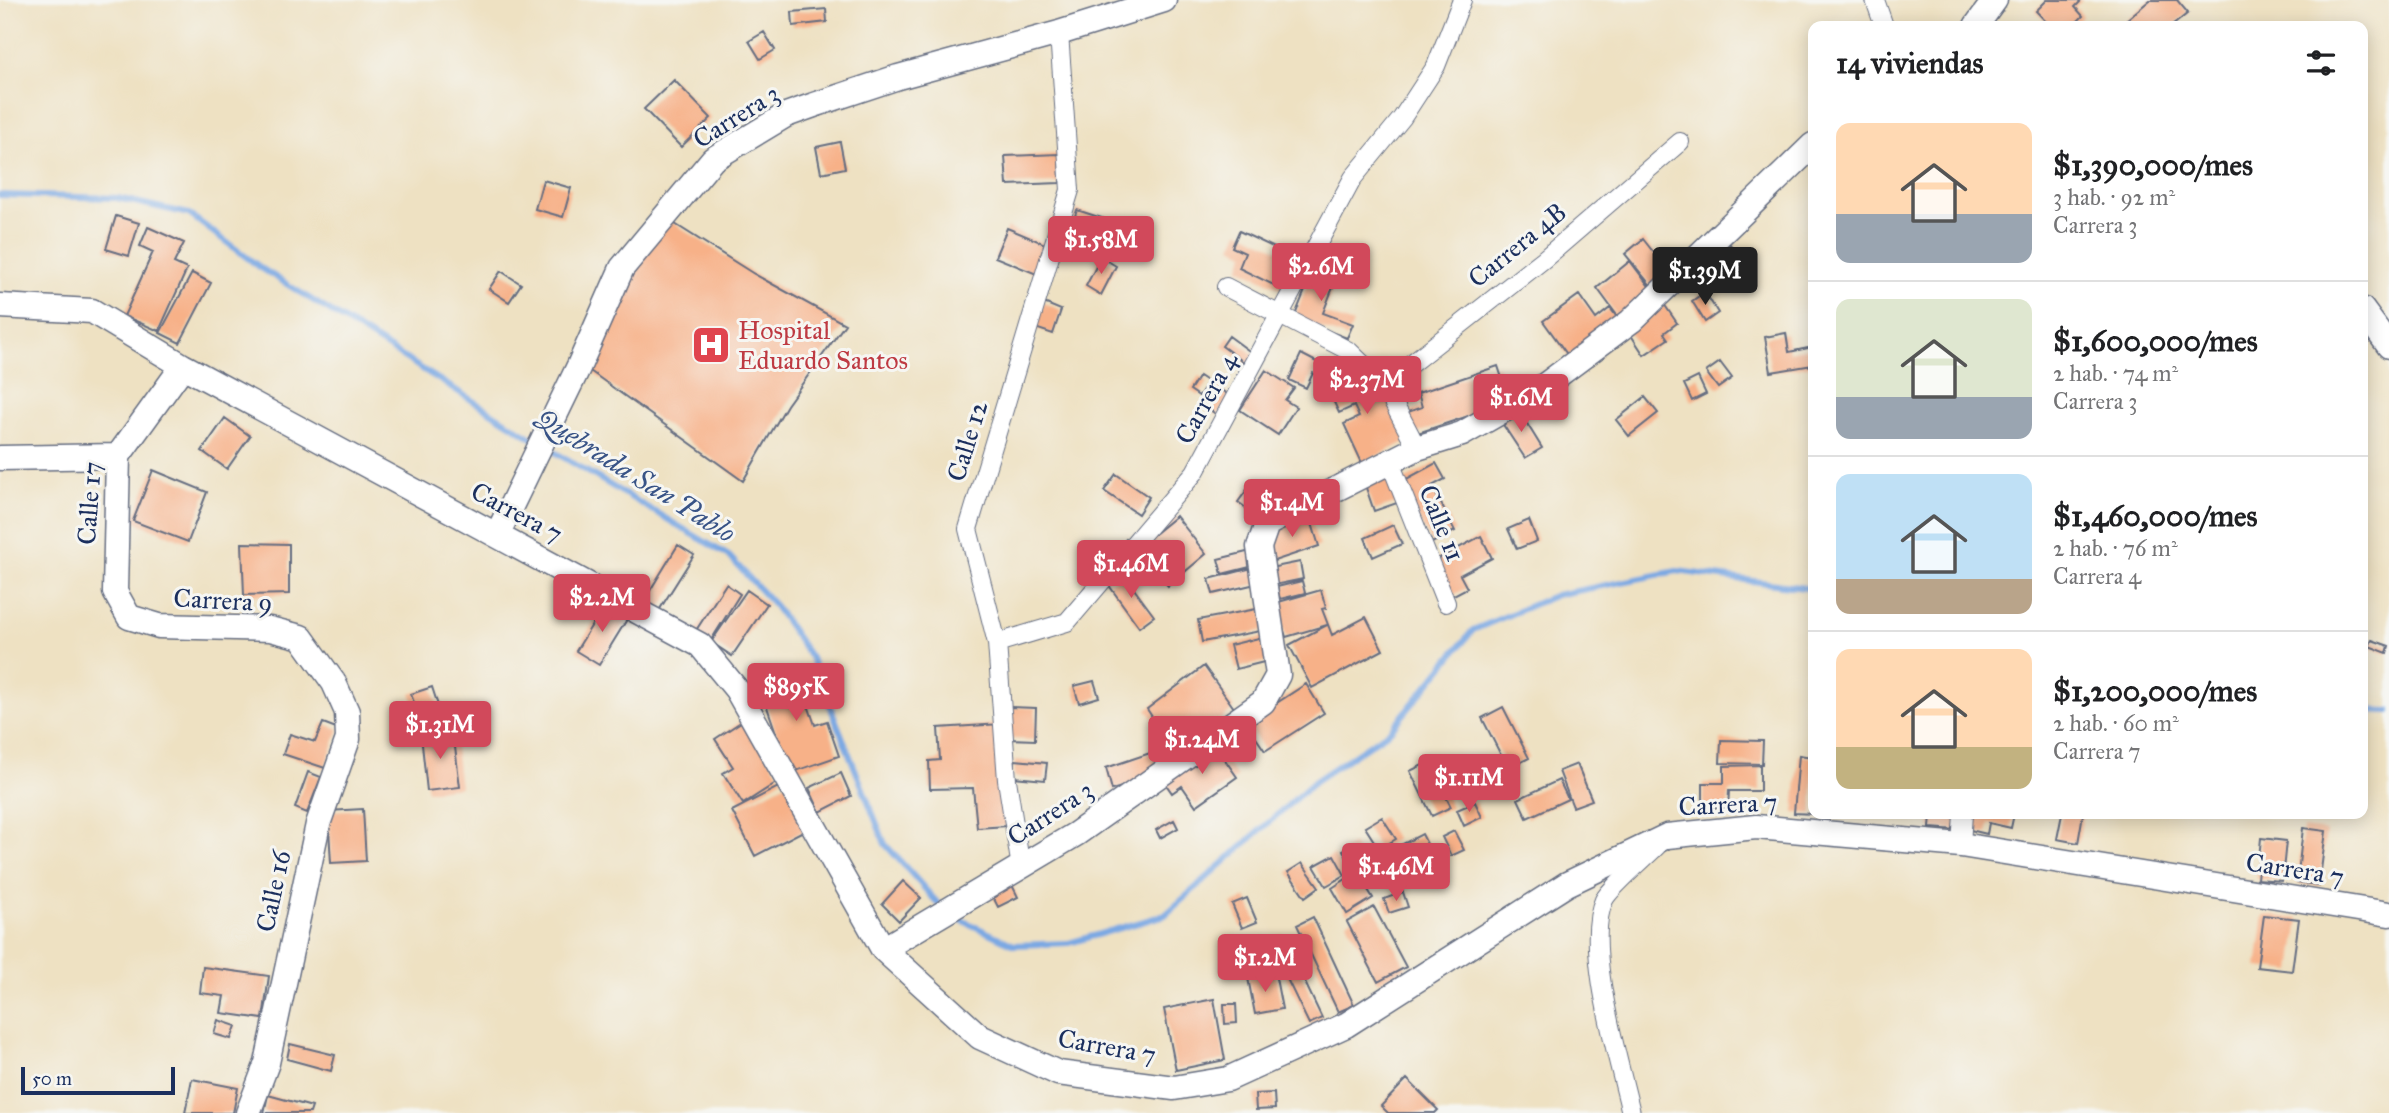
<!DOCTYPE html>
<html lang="es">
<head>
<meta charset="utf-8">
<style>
	:root { --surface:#fff; --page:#f6f6f6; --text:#202124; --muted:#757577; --line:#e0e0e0; --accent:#d1495b }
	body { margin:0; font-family:"IM FELL Great Primer",serif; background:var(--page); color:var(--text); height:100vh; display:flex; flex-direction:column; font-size:26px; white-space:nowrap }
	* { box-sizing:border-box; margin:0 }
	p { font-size:23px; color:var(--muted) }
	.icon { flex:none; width:38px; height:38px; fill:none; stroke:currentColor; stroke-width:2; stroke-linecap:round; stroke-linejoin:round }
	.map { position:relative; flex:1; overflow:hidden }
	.sheet { position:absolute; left:1808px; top:21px; width:560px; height:798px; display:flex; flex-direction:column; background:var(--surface); border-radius:14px; box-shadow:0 4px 18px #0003 }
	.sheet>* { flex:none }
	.scale { position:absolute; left:21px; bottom:18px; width:154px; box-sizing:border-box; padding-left:7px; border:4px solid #1b2f5e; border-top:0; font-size:19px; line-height:24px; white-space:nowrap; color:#1b2f5e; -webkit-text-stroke:5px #f6f6f2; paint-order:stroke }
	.price { position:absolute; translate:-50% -60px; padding:0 16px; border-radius:7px; background:var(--accent); color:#fff; font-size:23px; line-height:46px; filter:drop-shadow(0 2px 4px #0008) }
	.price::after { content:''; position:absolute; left:50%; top:42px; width:21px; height:16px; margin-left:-10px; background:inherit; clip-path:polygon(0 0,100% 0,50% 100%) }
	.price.active { background:#222; color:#fff }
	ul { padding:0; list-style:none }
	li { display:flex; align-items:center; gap:21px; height:175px; padding:0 28px }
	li+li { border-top:2px solid var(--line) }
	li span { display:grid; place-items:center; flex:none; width:196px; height:140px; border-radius:14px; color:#555 }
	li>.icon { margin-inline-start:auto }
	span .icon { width:84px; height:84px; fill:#fffc; stroke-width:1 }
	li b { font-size:30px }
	h2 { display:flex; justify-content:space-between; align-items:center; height:84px; padding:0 28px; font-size:30px }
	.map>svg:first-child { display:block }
</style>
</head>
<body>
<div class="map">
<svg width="2389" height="1113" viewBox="0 0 2389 1113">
	<rect width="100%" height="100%" fill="#f6f6f2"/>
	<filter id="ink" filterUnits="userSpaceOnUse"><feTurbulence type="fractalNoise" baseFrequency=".0143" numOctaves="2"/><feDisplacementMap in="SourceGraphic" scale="14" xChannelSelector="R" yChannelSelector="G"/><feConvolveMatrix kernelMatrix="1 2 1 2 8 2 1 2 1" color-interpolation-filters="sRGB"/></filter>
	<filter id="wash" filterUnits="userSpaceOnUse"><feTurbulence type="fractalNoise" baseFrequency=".00686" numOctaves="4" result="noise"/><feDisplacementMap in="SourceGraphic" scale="28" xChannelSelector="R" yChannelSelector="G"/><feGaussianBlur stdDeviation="1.57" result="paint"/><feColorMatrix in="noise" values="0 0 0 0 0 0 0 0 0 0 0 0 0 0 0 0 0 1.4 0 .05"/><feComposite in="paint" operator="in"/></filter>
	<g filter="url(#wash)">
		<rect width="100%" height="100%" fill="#eee1c2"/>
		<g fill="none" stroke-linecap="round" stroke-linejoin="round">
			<path stroke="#7aa8e3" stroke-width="6" d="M0,195L117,198L189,214L261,268L537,441
				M546,447L729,556L775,606L811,658L885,844L942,908
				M2362,710L2389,711
				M953,916L1014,945L1069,943L1165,915L1315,781L1390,731L1473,630L1556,595L1677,571L1813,589"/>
		</g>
		<g id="blocks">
			<path fill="#f7b188" d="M2047,0H2082L2075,7L2083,16L2073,26H2050L2036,11Z
				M2150,0H2177L2188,13L2172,26H2129L2125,21Z
				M826,9L827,22L793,26L792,12Z
				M764,32L775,50L760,59L749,41Z
				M674,80L711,118L681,147L644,109Z
				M840,142L845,168L821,173L816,147Z
				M1059,154L1060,183L1007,185L1005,156Z
				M543,180L571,188L563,217L535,209Z
				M1077,210L1114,222L1107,244L1090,238L1087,250L1066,244Z
				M116,216L139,223L129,256L106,249Z
				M667,219L754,274L845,324L787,405L743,481L583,366L624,273Z
				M148,227L184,243L174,263L187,269L159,331L124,316L153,252L140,246Z
				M1007,228L1050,246L1039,275L995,257Z
				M1239,231L1298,259L1284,290L1239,268L1245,253L1232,247Z
				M1643,239L1670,273L1652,287L1625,254Z
				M1726,240L1749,266L1736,278L1713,252Z
				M1101,257L1116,266L1101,295L1086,286Z
				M1630,261L1651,289L1619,318L1597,288Z
				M1316,263L1339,272L1323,313L1353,324L1347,338L1294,318Z
				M501,271L521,284L509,302L489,289Z
				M192,273L211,283L180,343L160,333Z
				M1705,292L1718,313L1705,322L1692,301Z
				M1579,295L1596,319L1610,308L1619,320L1569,357L1543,321Z
				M1044,303L1061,310L1053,334L1035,328Z
				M1664,304L1677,323L1664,333L1668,339L1644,355L1627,329Z
				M1786,333L1789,352L1813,347V365L1771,372L1765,337Z
				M1229,336L1256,356L1249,366L1222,346Z
				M1301,354L1332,370L1327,380L1313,373L1306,388L1289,380Z
				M1720,362L1732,378L1718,388L1706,372Z
				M1498,366L1510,402L1412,435L1405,413L1422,407L1418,393Z
				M1361,367L1378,403L1389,398L1408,441L1362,463L1344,424L1359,417L1354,406L1339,413L1325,383Z
				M1266,370L1294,388L1285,400L1296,407L1278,435L1240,410Z
				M1199,376L1208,382L1199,396L1190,390Z
				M1698,377L1706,394L1692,401L1684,384Z
				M1217,387L1231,397L1217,415L1203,405Z
				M1645,397L1658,413L1629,436L1616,420Z
				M1518,409L1542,448L1525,458L1500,420Z
				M225,418L250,436L227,469L202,451Z
				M1436,463L1445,479L1432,486L1455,531L1432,543L1399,483Z
				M153,470L207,492L188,542L133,521Z
				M1389,470L1400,502L1374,511L1363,479Z
				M1116,474L1149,497L1138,514L1104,491Z
				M1249,487L1265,499L1254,514L1238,502Z
				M1176,516L1206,554L1168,586L1137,548Z
				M1310,517L1319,546L1274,561L1264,532Z
				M1529,520L1537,541L1517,549L1508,529Z
				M1393,525L1402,544L1373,557L1365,538Z
				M1481,536L1492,558L1460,575L1467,588L1450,597L1432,562Z
				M242,543L289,544V594L244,595Z
				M678,545L694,555L658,612L643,602Z
				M1255,550L1258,565L1222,574L1218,559Z
				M1300,562L1303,579L1274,585L1270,568Z
				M1256,567L1260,583L1213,594L1209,579Z
				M1123,574L1154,616L1139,627L1108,584Z
				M1302,581L1305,593L1280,599L1277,587Z
				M726,584L740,594L708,645L693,635Z
				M747,590L767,604L732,656L711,642Z
				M1321,590L1326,608L1322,609L1332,635L1366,617L1383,650L1312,688L1289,645L1327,625L1286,637L1275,603Z
				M606,602L629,616L599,665L576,651Z
				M1262,608L1266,630L1202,642L1198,620Z
				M1267,636L1272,660L1236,669L1230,645Z
				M2372,640L2389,646L2387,653L2369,646Z
				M1204,666L1234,708L1178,757L1147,709Z
				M795,668L815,725L827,721L839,756L790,773L758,681Z
				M1094,681L1099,697L1079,703L1074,686Z
				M1306,684L1324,713L1265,751L1246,723Z
				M432,687L444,724L424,731L411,694Z
				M1010,707L1036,708L1035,740L1010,739Z
				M1503,707L1529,758L1508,769L1482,718Z
				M744,720L782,779L743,804L723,773L733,767L715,739Z
				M323,723L339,729L325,768L283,754L290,734L315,742Z
				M1001,724L1007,826L977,828L973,788L930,789L929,761L940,760L938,728Z
				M453,731L460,787L427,791L421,735Z
				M1721,740L1763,741L1762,764L1720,763Z
				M1214,744L1237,777L1196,806L1182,786L1172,793L1163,780Z
				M1153,752L1160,775L1112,790L1106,768Z
				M1799,755L1813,757V814L1794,813Z
				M1015,760L1047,763L1045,780L1014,777Z
				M1429,762L1451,807L1432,816L1410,771Z
				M1577,764L1592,800L1573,807L1559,771Z
				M1760,765V791H1729L1728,808H1703V783H1724V766Z
				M308,772L321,777L307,813L295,808Z
				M841,773L851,796L820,812L809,788Z
				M1559,780L1568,799L1527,818L1518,799Z
				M786,783L809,828L755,856L732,811Z
				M1475,802L1482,817L1464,826L1457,810Z
				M363,809L366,861L331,863L328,811Z
				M1931,814H1958L1957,830L1930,828Z
				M1969,814H2014L2011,828L1989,823L1987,834L1966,829Z
				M2062,814H2083L2078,843L2057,839Z
				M1382,817L1396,839L1379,849L1365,827Z
				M1174,820L1178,828L1160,838L1156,830Z
				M2303,828L2326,831L2319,886L2297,883Z
				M1454,831L1464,850L1451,856L1442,837Z
				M1422,834L1430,850L1401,865L1393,849Z
				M2261,838L2286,841L2282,881L2257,879Z
				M1353,844L1363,863L1353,869L1343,850Z
				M1334,855L1345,875L1326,886L1314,866Z
				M1302,863L1319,887L1305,897L1288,872Z
				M1357,872L1373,898L1347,914L1332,888Z
				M903,881L921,898L899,921L882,904Z
				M1011,883L1018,897L998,907L991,893Z
				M1403,892L1408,907L1389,913L1384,899Z
				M1247,898L1257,922L1242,928L1232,904Z
				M1374,907L1406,967L1378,982L1347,922Z
				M2264,915L2299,919L2292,971L2257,967Z
				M1313,917L1354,1005L1338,1012L1297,925Z
				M1282,934L1322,1018L1309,1024L1268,940Z
				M203,967L269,976L263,1019L221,1013L224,996L200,993Z
				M1275,973L1282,1009L1255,1014L1248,978Z
				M1214,999L1225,1060L1176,1070L1164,1009Z
				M1224,1004H1236L1237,1023L1225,1024Z
				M218,1020L236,1026L231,1039L214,1034Z
				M290,1044L335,1055L331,1071L287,1059Z
				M192,1079L238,1088L233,1113H185Z
				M1407,1079L1438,1110L1435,1113H1388L1381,1106Z
				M1274,1093L1275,1109L1256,1110L1255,1094Z
				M268,1095L312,1107L310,1113H264Z"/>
		</g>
	</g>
	<g filter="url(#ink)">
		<use href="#blocks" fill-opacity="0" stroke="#656d81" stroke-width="2"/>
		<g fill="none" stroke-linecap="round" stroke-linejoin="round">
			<defs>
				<path id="street" d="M1875,0L1884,26
					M1226,287L1349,351L1384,385L1417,448
					M1384,385L1544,259L1680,142
					M1390,462L1446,603
					M997,643L1067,622L1195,472L1353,178L1402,118L1436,66L1462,0
					M1961,845L1963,814
					M1021,868L1007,780L997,643L968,529L1070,190L1059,33
					M1631,1113C1620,1063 1583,946 1604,900C1610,888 1645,858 1657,846"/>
				<path id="secondary" d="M1976,26L1995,0
					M0,306L92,311L183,366L700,645L737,690L883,949L980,1037L1058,1073L1174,1088L1228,1079L1346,1025L1567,884L1667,836L1756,827L1961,845L2389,914
					M2362,309L2389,346
					M183,366L118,456L115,592L129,617L159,626L270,629L301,637L334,683L347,712L348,739L318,824L267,1063L248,1113
					M0,458L118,456
					M497,535L578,368L622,268L713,159L786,115L814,105L898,77L1059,33L1164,0
					M883,949L1076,834L1263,702L1278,675L1259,547L1267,524L1417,448L1462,434L1537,391L1631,321L1813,145"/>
			</defs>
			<use href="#street" stroke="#656d81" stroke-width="20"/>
			<use href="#secondary" stroke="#656d81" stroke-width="27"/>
			<use href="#street" stroke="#fff" stroke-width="18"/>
			<use href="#secondary" stroke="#fff" stroke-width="24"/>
		</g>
	</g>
	<defs>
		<symbol id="hospital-square" viewBox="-11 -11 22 22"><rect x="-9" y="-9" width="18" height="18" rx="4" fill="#e0444e" stroke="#f6f6f2"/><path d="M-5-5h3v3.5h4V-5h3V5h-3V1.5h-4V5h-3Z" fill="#fff"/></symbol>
	</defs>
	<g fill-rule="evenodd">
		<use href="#hospital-square" x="689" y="323" width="44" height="44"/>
	</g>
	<g text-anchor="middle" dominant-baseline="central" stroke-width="6" stroke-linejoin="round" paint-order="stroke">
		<g font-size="26" fill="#1b2f5e" stroke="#f6f6f2">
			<text transform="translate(736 116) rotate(-32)">Carrera 3</text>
			<text transform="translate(1517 245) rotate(-39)">Carrera 4B</text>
			<text transform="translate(1206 398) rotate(-61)">Carrera 4</text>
			<text transform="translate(967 441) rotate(-73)">Calle 12</text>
			<text transform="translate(89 503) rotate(-86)">Calle 17</text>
			<text transform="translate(517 512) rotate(28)">Carrera 7</text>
			<text transform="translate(1442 523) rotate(68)">Calle 11</text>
			<text transform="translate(223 600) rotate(3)">Carrera 9</text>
			<text transform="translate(1728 804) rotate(-3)">Carrera 7</text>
			<text transform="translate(1050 813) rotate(-33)">Carrera 3</text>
			<text transform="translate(2295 869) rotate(9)">Carrera 7</text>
			<text transform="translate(273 891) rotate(-78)">Calle 16</text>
			<text transform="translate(1107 1046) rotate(10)">Carrera 7</text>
		</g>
		<g font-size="26" fill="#be3a42" stroke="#f6f6f2" text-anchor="start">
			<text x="738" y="330">Hospital<tspan x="738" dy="30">Eduardo Santos</tspan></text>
		</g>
		<g font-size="28" font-style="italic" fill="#385386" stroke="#f6f6f2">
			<text transform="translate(636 475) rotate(32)">Quebrada San Pablo</text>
		</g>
	</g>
</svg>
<div class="scale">50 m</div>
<b class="price" style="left:1101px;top:276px">$1.58M</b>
<b class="price" style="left:1321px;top:303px">$2.6M</b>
<b class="price active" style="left:1705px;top:307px">$1.39M</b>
<b class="price" style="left:1367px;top:416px">$2.37M</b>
<b class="price" style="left:1521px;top:434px">$1.6M</b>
<b class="price" style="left:1292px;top:539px">$1.4M</b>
<b class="price" style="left:1131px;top:600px">$1.46M</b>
<b class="price" style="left:602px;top:634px">$2.2M</b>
<b class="price" style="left:796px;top:723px">$895K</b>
<b class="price" style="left:440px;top:761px">$1.31M</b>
<b class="price" style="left:1202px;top:776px">$1.24M</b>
<b class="price" style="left:1469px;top:814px">$1.11M</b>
<b class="price" style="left:1396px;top:903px">$1.46M</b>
<b class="price" style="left:1265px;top:994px">$1.2M</b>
<section class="sheet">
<h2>14 viviendas<svg class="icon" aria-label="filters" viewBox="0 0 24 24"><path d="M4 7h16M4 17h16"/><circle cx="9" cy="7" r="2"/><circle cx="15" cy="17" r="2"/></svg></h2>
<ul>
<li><span style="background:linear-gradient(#ffd9b3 65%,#9aa5b1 0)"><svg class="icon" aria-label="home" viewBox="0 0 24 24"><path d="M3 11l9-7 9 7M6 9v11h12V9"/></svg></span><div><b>$1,390,000/mes</b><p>3 hab. · 92 m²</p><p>Carrera 3</p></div></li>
<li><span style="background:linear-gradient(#dfe7d0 70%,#9aa5b1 0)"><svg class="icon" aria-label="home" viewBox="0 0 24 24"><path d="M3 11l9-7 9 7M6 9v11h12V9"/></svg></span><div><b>$1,600,000/mes</b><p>2 hab. · 74 m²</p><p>Carrera 3</p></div></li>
<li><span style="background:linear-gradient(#bfe0f5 75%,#b9a48a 0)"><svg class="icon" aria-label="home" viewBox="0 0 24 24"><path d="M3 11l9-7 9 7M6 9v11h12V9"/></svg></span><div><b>$1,460,000/mes</b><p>2 hab. · 76 m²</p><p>Carrera 4</p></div></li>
<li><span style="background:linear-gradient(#ffd9b3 70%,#c2b280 0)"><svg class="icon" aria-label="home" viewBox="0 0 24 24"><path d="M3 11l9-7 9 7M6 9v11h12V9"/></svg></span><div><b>$1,200,000/mes</b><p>2 hab. · 60 m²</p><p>Carrera 7</p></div></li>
</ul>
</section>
</div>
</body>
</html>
